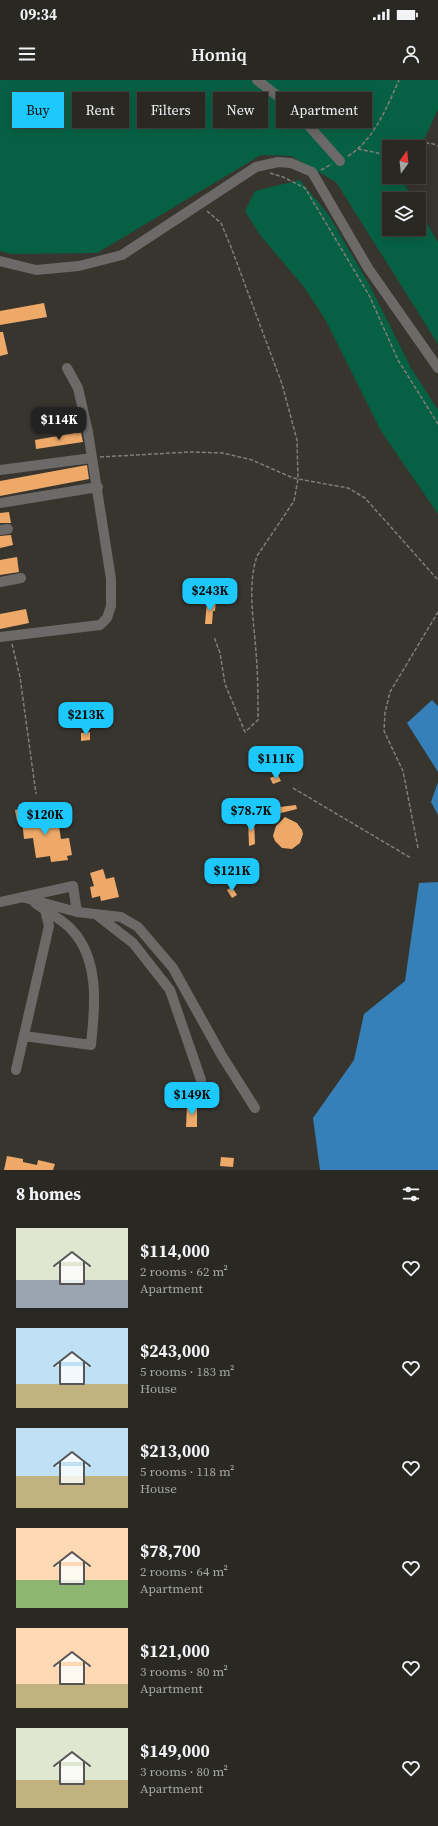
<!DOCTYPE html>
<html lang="en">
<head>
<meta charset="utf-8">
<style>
	:root { --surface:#2a2823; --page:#363430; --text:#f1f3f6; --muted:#a5a6a6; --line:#464441; --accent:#1dc9fc }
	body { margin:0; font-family:"Source Serif 4",serif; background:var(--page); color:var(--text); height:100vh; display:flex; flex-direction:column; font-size:15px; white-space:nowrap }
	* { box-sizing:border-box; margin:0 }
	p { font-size:13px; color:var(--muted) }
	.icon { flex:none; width:22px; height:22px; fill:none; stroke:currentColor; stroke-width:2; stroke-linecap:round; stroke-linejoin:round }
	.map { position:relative; height:1090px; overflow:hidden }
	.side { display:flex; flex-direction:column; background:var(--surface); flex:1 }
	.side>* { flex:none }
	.top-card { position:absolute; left:12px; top:12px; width:414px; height:36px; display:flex; gap:8px }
	.needle { width:26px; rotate:15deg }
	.controls { position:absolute; left:382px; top:60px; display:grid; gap:8px }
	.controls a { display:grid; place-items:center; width:44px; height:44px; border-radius:0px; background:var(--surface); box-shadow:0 2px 10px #0003,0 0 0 1px var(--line); font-size:20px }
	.price { position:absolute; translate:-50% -34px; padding:0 9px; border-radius:8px; background:var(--accent); color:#111; font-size:13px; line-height:26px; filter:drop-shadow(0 1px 2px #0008) }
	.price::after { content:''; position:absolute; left:50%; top:24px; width:12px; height:9px; margin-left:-6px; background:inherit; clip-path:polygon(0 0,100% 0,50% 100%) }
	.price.current { background:#222; color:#fff }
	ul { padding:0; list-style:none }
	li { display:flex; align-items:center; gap:12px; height:100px; padding:0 16px }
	li span { display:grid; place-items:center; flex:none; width:112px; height:80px; border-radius:0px; color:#555 }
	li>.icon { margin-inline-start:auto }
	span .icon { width:48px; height:48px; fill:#fffc; stroke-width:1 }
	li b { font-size:17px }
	h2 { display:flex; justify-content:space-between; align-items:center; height:48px; padding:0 16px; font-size:17px }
	.tag { padding:0 14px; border-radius:0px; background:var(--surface); box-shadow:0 2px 10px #0003,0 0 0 1px var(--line); font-size:14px; line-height:36px }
	.tag.current { background:var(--accent); color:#111 }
	.status { display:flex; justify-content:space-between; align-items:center; height:28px; padding:0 20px; background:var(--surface); direction:ltr }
	.status svg { height:11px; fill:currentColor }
	header { display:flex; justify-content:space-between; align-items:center; height:52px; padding:0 16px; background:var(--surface); font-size:18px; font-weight:600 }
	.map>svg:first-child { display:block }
</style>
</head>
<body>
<div class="status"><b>09:34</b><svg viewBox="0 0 49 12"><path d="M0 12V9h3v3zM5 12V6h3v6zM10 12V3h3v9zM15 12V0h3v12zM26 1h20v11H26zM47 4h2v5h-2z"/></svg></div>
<header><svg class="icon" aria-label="menu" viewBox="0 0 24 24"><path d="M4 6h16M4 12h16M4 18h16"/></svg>Homiq<svg class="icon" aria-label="person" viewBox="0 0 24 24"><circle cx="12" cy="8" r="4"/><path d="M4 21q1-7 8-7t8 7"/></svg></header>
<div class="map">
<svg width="438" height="1090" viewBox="0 0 438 1090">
	<rect width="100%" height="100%" fill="#38352f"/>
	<path fill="#066144" d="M0,0H438V29L419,71V67H389V97H407L404,103L413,119H389V149H419V129L438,163V264L336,102L291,76L261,75L97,173L12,174L0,171Z
		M300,100L328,134L369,204L411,288L438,330V434L381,351L325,239L304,207L260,155L245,131L255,111Z"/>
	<path fill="#3580b9" d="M432,620L438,626V692L407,643Z
		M438,702V735L431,722Z
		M438,802V1090H320L313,1038L354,980L364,934L405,901L419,803Z"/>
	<path fill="#eea969" d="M44,223L47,237L0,245V231Z
		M0,252H3L8,274L0,276Z
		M81,352L83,362L36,369L35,360Z
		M87,385L89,399L0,416V401Z
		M9,432L11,443H0V433Z
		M11,455L13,465L0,468V456Z
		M17,477L19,492L0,495V480Z
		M207,521L216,522L215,531H213L212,544H205Z
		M26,529L29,543L0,549V534Z
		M90,652V660L81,661V653Z
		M278,695L281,701L273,704L270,698Z
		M279,725L280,727L296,725L297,729L269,736L267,728Z
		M27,728L29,738L57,734L61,759L69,758L72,775L67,776L68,780L51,782L50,776L36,778L33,758L24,759L22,740L17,741L15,730Z
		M285,737L297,743L302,750L303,754L300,763L292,769L282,768L275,761L273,756L276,746Z
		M248,739H254L255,764L249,766Z
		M103,789L106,799L114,797L119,817L101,821L100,816L92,818L90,807L94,806L90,793Z
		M232,807L237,815L232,818L227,810Z
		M187,1025L197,1026V1047H186Z
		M7,1076L23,1079V1082L37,1085L38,1080L55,1084L53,1090H4Z
		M221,1077L234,1078L233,1087L220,1086Z"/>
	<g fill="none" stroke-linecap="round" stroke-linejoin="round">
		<path stroke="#817e79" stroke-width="1.5" stroke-dasharray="4 2" stroke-linecap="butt" d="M414,67C420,62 432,62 438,66
			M358,69L378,73L389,79
			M348,76C374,60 387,27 399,0
			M321,90L332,84
			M270,93L283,97L305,108L369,215L398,280L438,344
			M207,131L221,143L231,167L282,304L297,360L298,399L294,421L257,476C247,506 254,542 256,572C258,595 258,618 258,640L245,652L225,604L220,573L214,557
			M100,377L190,372L223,373L252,380L293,398L348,408L365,418L438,500
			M12,564L20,597L36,714
			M293,708L411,778
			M418,768L403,691L384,651L385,633L390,612L438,532"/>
		<path stroke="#6c6a68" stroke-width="10" d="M257,0L293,28L340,81
			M0,181L36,190L79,186L122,175L256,87L278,82L291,83L312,92L368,188L438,288
			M0,390L92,378
			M0,423L98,407
			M0,450L8,449
			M0,502L21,498
			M0,557L100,545L107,538L111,526V499L88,352L78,308L67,288
			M22,817L77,832L121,837L138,847L173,888L222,976L255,1028
			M0,822L73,806L77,832
			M97,835L133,863L170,910L201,1000
			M24,956L91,965C95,928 100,880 72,850C62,839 47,832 35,823
			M16,990L49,846L45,830"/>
	</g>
</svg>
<div class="controls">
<a><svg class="needle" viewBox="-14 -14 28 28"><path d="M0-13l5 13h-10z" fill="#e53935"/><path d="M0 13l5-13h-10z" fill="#a5a6a6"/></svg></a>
<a><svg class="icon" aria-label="layers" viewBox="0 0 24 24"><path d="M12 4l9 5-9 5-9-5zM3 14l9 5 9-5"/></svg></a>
</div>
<b class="price current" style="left:59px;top:361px">$114K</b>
<b class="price" style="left:210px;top:532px">$243K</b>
<b class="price" style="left:86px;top:656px">$213K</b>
<b class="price" style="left:276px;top:700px">$111K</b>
<b class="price" style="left:251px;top:752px">$78.7K</b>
<b class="price" style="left:45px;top:756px">$120K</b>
<b class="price" style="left:232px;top:812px">$121K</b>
<b class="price" style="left:192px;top:1036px">$149K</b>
<div class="top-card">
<a class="tag current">Buy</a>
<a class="tag">Rent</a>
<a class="tag">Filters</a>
<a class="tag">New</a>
<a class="tag">Apartment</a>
</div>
</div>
<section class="side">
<h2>8 homes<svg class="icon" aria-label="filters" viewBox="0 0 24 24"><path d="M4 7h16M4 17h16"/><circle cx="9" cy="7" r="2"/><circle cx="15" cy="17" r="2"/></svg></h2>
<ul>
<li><span style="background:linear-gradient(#dfe7d0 65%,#9aa5b1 0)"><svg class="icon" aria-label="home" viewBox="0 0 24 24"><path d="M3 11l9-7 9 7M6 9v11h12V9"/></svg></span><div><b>$114,000</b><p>2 rooms · 62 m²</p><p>Apartment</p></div><svg class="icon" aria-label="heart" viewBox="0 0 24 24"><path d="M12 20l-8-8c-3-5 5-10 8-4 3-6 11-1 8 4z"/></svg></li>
<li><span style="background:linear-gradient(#bfe0f5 70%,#c2b280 0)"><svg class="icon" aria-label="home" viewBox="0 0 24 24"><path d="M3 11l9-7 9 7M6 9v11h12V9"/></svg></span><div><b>$243,000</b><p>5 rooms · 183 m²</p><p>House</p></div><svg class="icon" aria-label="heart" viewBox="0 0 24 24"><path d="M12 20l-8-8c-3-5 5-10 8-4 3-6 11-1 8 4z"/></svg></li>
<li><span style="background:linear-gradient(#bfe0f5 60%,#c2b280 0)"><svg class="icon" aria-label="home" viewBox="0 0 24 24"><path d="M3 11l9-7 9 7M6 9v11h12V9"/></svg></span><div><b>$213,000</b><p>5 rooms · 118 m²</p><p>House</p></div><svg class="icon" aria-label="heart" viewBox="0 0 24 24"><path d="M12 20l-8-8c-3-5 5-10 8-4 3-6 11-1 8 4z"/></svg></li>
<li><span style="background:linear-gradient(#ffd9b3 65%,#8fb573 0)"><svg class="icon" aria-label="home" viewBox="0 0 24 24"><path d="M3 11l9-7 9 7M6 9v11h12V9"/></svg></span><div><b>$78,700</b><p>2 rooms · 64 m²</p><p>Apartment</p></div><svg class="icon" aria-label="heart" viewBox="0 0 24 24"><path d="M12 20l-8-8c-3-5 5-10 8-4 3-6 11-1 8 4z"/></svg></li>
<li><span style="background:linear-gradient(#ffd9b3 70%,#c2b280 0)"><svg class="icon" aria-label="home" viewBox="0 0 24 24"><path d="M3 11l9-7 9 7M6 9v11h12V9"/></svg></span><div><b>$121,000</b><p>3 rooms · 80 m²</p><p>Apartment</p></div><svg class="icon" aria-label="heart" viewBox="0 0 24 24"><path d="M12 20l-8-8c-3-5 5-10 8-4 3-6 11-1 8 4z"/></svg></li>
<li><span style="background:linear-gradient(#dfe7d0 65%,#c2b280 0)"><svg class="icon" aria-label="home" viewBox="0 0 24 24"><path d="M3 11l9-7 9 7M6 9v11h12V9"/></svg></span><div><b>$149,000</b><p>3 rooms · 80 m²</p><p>Apartment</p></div><svg class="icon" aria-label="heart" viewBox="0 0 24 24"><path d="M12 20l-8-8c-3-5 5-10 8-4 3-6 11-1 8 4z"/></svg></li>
</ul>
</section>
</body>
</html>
